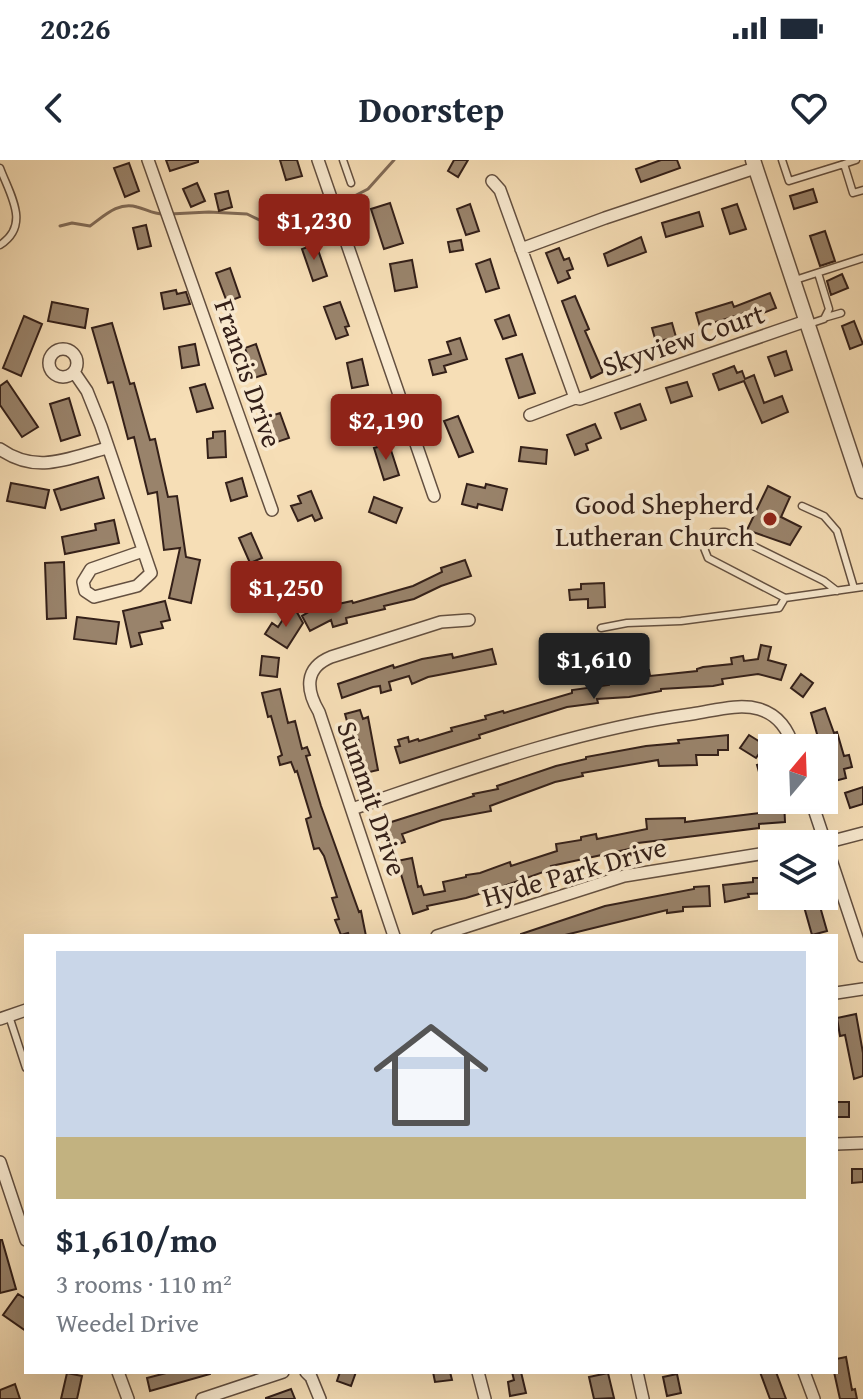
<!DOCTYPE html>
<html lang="en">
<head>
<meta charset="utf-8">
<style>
	:root { --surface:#fff; --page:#f2f2f3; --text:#1f2937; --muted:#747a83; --accent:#8f2418 }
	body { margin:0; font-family:"Gentium Book Plus",serif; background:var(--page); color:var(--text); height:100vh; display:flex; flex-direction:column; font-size:30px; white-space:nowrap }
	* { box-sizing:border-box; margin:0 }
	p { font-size:26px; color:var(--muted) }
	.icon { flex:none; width:44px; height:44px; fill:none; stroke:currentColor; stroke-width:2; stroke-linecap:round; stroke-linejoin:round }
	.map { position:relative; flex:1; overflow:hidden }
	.side { position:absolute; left:24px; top:774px; width:814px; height:440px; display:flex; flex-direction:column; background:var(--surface); border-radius:0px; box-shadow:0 8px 32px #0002 }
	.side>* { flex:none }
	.needle { width:52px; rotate:19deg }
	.fabs { position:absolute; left:758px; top:574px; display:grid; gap:16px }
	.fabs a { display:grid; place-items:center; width:80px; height:80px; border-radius:0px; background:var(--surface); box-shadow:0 8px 32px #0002; font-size:40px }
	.price { position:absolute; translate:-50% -68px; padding:0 18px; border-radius:8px; background:var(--accent); color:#fff; font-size:26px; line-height:52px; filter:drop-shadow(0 2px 4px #0008) }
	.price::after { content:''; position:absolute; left:50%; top:48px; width:24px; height:18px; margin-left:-12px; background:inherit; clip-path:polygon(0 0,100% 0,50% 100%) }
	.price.current { background:#222; color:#fff }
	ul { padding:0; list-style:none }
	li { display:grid; align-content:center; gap:16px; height:424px; padding:0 32px }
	li span { display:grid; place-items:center; height:248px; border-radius:0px; color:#555 }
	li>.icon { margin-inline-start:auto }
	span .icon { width:144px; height:144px; fill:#fffc; stroke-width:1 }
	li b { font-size:34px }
	.status { display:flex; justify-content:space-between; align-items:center; height:56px; padding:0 40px; background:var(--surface); direction:ltr }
	.status svg { height:22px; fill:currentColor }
	header { display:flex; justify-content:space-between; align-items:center; height:104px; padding:0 32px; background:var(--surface); font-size:36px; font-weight:700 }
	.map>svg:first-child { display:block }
</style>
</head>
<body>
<div class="status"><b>20:26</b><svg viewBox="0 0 49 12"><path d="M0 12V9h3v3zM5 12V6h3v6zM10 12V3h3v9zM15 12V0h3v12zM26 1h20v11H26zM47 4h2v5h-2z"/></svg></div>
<header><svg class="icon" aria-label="back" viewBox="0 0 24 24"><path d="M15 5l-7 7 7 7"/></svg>Doorstep<svg class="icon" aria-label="heart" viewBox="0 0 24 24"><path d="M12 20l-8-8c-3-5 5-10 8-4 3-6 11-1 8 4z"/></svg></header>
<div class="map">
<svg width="863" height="1239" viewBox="0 0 863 1239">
	<rect width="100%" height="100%" fill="#f6deb6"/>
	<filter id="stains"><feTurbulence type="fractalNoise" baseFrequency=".0025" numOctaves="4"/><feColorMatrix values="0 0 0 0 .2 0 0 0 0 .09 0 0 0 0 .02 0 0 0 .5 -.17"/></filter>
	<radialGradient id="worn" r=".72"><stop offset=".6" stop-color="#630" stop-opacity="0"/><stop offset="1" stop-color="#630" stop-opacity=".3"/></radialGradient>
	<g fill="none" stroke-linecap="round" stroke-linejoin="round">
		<path stroke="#816b57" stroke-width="3" d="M337,45L368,29L394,0
			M170,54L209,52L247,54L274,67L281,58L292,54L328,48
			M60,66L72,63L90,66C104,56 119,41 137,47C146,49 153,54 163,54"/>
	</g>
	<path fill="#99836b" stroke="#342019" stroke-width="2" d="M166,0H198V2L170,11Z
		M280,0H297L302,16L286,20Z
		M454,0H468L458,17L448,11Z
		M661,0H677L680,8L641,22L636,9Z
		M129,3L139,31L125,37L114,8Z
		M197,23L205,41L191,47L183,29Z
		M813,29L817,42L794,49L790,36Z
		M228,31L232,47L219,51L215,34Z
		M390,43L403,83L384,89L371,49Z
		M470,44L479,71L466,75L457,49Z
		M737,44L746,69L730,74L722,49Z
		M699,52L703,66L666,77L662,63Z
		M146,65L151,86L138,89L133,68Z
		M825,71L835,101L820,106L810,76Z
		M641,77L646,92L608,106L604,94Z
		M461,80L463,90L450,92L448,82Z
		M316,84L327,116L313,121L302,89Z
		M559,88L564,100L569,98L573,109L567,111L570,118L558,123L546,93Z
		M490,99L499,128L486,132L476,104Z
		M412,100L417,127L395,131L390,104Z
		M230,108L240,137L227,142L216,113Z
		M842,114L848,128L831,135L827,121Z
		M176,130L177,134L186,132L190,144L164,149L161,133Z
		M770,133L776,148L748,159L745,153L700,167L696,153L732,142L734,147Z
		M575,136L589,169L585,171L603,212L591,218L562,141Z
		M52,142L88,149L85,168L48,161Z
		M340,142L349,166L345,167L348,175L336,179L324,147Z
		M509,155L516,175L503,179L495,160Z
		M24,156L42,164L21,216L3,208Z
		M854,161L863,184L850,189L842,166Z
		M112,163L130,224L134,223L150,280L155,279L168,337L177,336L186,397L200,400L191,443L169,438L180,388L164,390L157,332L148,334L134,277L128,279L113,222L108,223L92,168Z
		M672,163L676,177L656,182L652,168Z
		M460,178L467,199L444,206L446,212L433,215L429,200L451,194L447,182Z
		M195,184L199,205L182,208L179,187Z
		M256,184L266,214L251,219L245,202L249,200L245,188Z
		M786,191L792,210L775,216L768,197Z
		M522,194L535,233L519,238L506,199Z
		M362,199L368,225L352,228L347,203Z
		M734,206L737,213L742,211L745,219L754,215L764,243L782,236L788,252L762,263L744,221L719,230L713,214Z
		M7,221L38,267L22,277L0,245V226Z
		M687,222L692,236L671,243L666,228Z
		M205,224L213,248L197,252L190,228Z
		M69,238L80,275L61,281L50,244Z
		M640,244L646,260L621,269L615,253Z
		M280,253L289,278L271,284L262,259Z
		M458,256L473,292L459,297L444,261Z
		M595,264L601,278L586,284L588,290L575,295L567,275Z
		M225,271L226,297L208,298L207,279L213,278V272Z
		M389,284L399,315L384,320L374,288Z
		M521,287L547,290L546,304L519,301Z
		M98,317L104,338L61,350L54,330Z
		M242,318L247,336L231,341L226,323Z
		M11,323L49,330L45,348L7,341Z
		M467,324L485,328L486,324L507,329L502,350L478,344L477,348L462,344Z
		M768,326L790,337L781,357L801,367L790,385L747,370Z
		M311,331L322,358L315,361L312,355L298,361L291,346L301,343L298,336Z
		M374,337L402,348L396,363L369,352Z
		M114,360L119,383L65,394L62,377L96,370L95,364Z
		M251,373L262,398L250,403L239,378Z
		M465,400L471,416L441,426L414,439L384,446L385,449L346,458L347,463L333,467L331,460L310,471L302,456L326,442L336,439L338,444L352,441L353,443L413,426L442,412L441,408Z
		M64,402L66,458L47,459L45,403Z
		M604,423L605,447L588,448V439L570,440L569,430L581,429V424Z
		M165,441L170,460L161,462L163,468L139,473L142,484L131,487L123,451Z
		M294,447L303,463L287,488L265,474L272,463L278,467L289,450Z
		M77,457L119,462L116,484L74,479Z
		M761,485L771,487L768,500L786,505L781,520L758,514L722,519L723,524L713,526L661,529V531L629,537L597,539L598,543L567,547L479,575L480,578L400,603L395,587L400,586L398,580L408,577L409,582L418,579L419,581L452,571L451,568L486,559L485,556L503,551L504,553L572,533V530L609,525V522L641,519L640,511L649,510L650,516L697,511V509L703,507L732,504L731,498L743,496L744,501L758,499Z
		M492,489L496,504L428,517L412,524L409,516L389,522L391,530L381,533L380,526L373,527L342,538L338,524L393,505L394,508L422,499L452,494L453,498Z
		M262,496L279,498L277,517L260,515Z
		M801,514L813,523L803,537L791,528Z
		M280,529L288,563L295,561L302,589L307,587L310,595L306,596L321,646L359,752L361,751L366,776H349L348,773L341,775L335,760L339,759L332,738L337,737L324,696L319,688L314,689L306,659L311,657L297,611L295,612L291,602L280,605L278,597L282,595L271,556L268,557L262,533Z
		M825,548L834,573L837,572L844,596L849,595L852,607L844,609L846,618L831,622L824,588H821L811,553Z
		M360,550L363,559L368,557L378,610L365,613L358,578H355L353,571L350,572L345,554Z
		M728,575V590H718V595H696L697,605L659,606L658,600L582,613L583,616L555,622L490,646L491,651L442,660L402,674L405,682L393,686L385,664L474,636L473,634L498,629L497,626L556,606L586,599V597L646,586L679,583L678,580Z
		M749,575L765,585L756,598L740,588Z
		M772,601V630L765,633L757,605Z
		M863,627V644L850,648L845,633Z
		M768,640H784L785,662L759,664V668L638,683L629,689L551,706L552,709L495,729L466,738L427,746L428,749L413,754L397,701L412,698L418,727L421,726L424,735L445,731L443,722L466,717V715L480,713L510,702L511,706L557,691L556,684L581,680V677L596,674L597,679L647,669L646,659L685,658V662L768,652Z
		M753,718H772V733L748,734L749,737L725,742L723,725L753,722Z
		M709,726L710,746L683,747V751L667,753V750L561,776H521V774L605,746L694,729V727Z
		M801,736H817L827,771L812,775Z
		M856,854L863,893V916L854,919L845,875L840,876L837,858Z
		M836,942H849V957H836Z
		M852,1009H863V1022L852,1023Z
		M0,1080H2L16,1129L0,1133Z
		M18,1134L26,1139V1171L3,1155Z
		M846,1197L852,1230L855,1229L857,1239H840L834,1212L836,1199Z
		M170,1212H210V1214L150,1231L147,1218Z
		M340,1212H356L351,1226L337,1221Z
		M433,1212H450L452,1220L435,1222Z
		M512,1212H521L526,1233L510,1236L508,1222L514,1220Z
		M760,1212H776L786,1239H770Z
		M67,1213L82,1216L77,1239H61Z
		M608,1213L614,1238L594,1239L589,1217Z
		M677,1214L681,1233L667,1236L663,1217Z
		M15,1224L20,1239H0V1230Z
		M291,1229L295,1239H266V1238Z"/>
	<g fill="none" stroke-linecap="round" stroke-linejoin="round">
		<defs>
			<path id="service" d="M343,0L351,23
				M782,0L789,21L844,4
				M856,0L844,4L853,33L863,30
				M0,8C10,35 31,65 0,85
				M792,121L863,98
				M827,157L841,153
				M809,164L824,159L829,149L818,113
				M802,346L824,356L837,371L854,428
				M785,438L708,398L704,388L713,372H725L824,421L837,431
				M601,468L627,463L681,461L779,448L785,438L863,427
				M9,856L26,908"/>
			<path id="minor" d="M148,0L272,350
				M318,0L434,336
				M492,21L500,30L575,238L580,239L806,161
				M521,89L605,58L755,8
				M49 203a14 14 0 1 1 28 0a14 14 0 1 1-28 0Z
				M74,212L87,231L101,266L151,413L137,426L94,437L85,431L83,422L91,409L143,391
				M530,255L575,238
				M0,289C37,315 69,298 107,288
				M811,640L863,796
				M352,649C464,611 574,570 692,554C713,551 738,543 759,549C779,555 788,570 794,588
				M821,684L863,673
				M394,776L319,552C306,530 304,508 331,497L441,462L469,460
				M437,776L624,716L772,692
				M836,833L863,829
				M0,859L26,850
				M836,984L863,983
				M0,1002L26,1080
				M118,1212L128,1239
				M306,1212L311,1217L320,1239
				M478,1212L485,1239
				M637,1212L643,1239
				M804,1212L814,1239
				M202,1239L283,1212"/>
			<path id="tertiary" d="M753,0L863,331"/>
		</defs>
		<use href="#service" stroke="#645040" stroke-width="9"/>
		<use href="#minor" stroke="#645040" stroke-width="14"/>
		<use href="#tertiary" stroke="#645040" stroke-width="17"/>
		<use href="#service" stroke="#f9ead0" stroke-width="6"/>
		<use href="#minor" stroke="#f9ead0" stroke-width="11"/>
		<use href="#tertiary" stroke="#f9ead0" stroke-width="14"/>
	</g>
	<circle fill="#8f2418" stroke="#f9ead0" stroke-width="3" cx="770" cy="359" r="8"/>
	<g text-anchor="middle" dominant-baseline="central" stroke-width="7" stroke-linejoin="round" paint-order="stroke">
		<g font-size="28" fill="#342019" stroke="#f9ead0">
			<text transform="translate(683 179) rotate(-19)">Skyview Court</text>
			<text transform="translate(249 213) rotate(71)">Francis Drive</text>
			<text transform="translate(373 638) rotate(71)">Summit Drive</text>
			<text transform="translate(574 711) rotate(-16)">Hyde Park Drive</text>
		</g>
		<g font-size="28" fill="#342019" stroke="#f9ead0" text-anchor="end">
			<text x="754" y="343">Good Shepherd<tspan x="754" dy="32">Lutheran Church</tspan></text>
		</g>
	</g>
	<rect width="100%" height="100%" filter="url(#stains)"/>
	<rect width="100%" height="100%" fill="url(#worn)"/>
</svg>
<div class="fabs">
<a><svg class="needle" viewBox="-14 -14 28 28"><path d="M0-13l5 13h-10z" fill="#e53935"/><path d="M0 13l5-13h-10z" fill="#747a83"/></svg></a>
<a><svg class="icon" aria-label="layers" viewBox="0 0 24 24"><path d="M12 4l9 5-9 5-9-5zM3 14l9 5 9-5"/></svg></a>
</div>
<b class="price" style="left:314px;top:102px">$1,230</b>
<b class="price" style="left:386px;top:302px">$2,190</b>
<b class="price" style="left:286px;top:469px">$1,250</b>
<b class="price current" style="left:594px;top:541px">$1,610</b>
<section class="side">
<ul>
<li><span style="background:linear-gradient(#c9d6e8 75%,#c2b280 0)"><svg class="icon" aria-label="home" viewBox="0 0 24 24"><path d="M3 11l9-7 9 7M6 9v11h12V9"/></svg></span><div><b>$1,610/mo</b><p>3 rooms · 110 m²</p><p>Weedel Drive</p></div></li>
</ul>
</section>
</div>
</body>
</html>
